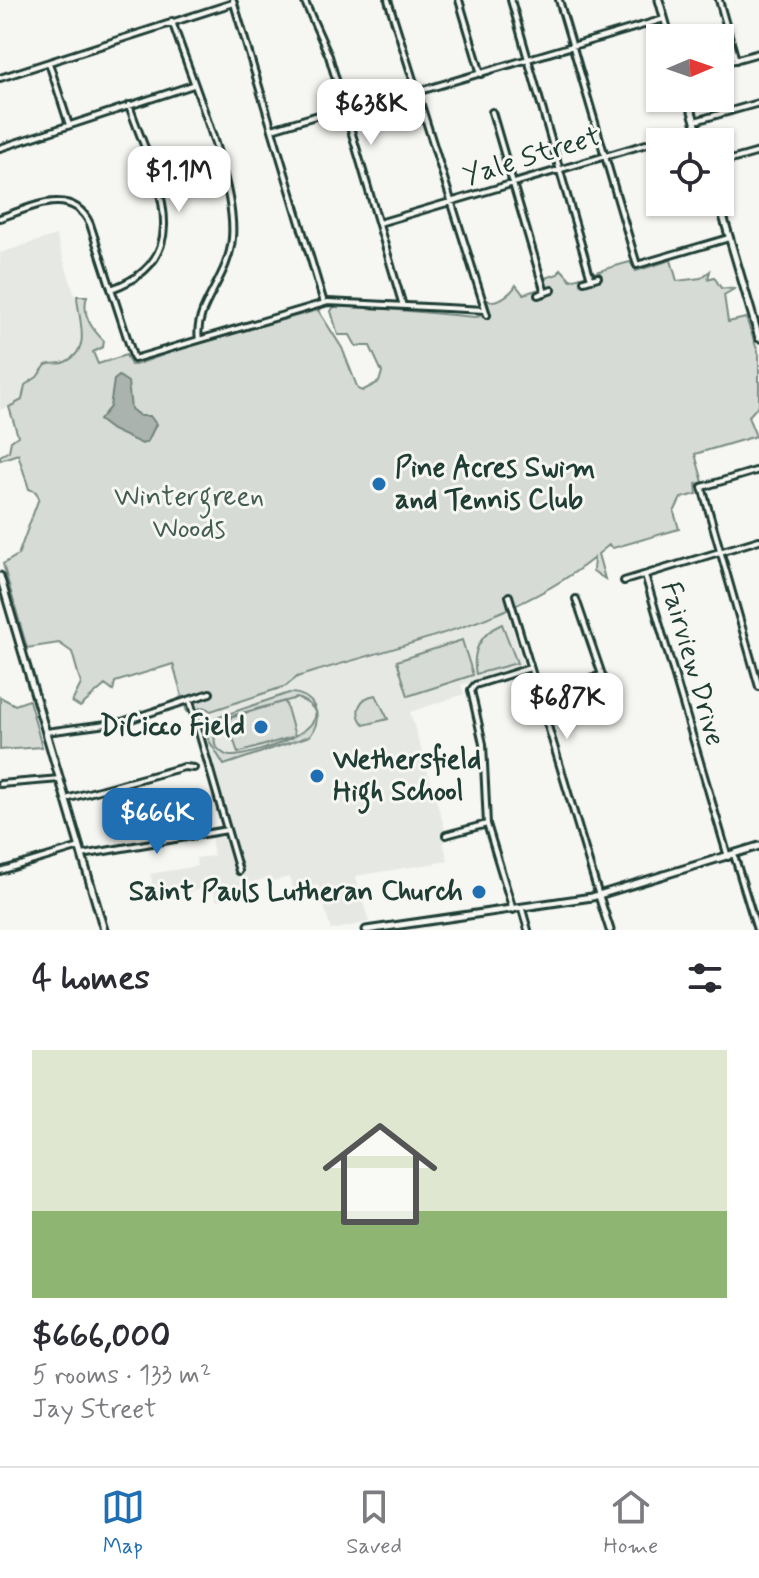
<!DOCTYPE html>
<html lang="en">
<head>
<meta charset="utf-8">
<style>
	:root { --surface:#fff; --page:#f2f2f3; --text:#2b2b33; --muted:#7c7c81; --line:#e1e1e2; --accent:#1f6fb2 }
	body { margin:0; font-family:Mynerve,sans-serif; background:var(--page); color:var(--text); height:100vh; display:flex; flex-direction:column; font-size:30px; white-space:nowrap }
	* { box-sizing:border-box; margin:0 }
	p { font-size:26px; color:var(--muted) }
	.icon { flex:none; width:44px; height:44px; fill:none; stroke:currentColor; stroke-width:2; stroke-linecap:round; stroke-linejoin:round }
	.map { position:relative; height:930px; overflow:hidden }
	.panel { display:flex; flex-direction:column; background:var(--surface); flex:1 }
	.panel>* { flex:none }
	.needle { width:52px; rotate:88deg }
	.fabs { position:absolute; left:646px; top:24px; display:grid; gap:16px }
	.fabs a { display:grid; place-items:center; width:88px; height:88px; border-radius:0px; background:var(--surface); box-shadow:0 2px 6px #0004; font-size:40px }
	.price { position:absolute; translate:-50% -68px; padding:0 18px; border-radius:16px; background:#fff; color:#222; font-size:26px; line-height:52px; filter:drop-shadow(0 2px 4px #0008) }
	.price::after { content:''; position:absolute; left:50%; top:48px; width:24px; height:18px; margin-left:-12px; background:inherit; clip-path:polygon(0 0,100% 0,50% 100%) }
	.price.selected { background:var(--accent); color:#fff }
	ul { padding:0; list-style:none }
	li { display:grid; align-content:center; gap:16px; height:424px; padding:0 32px }
	li+li { border-top:2px solid var(--line) }
	li span { display:grid; place-items:center; height:248px; border-radius:0px; color:#555 }
	li>.icon { margin-inline-start:auto }
	span .icon { width:144px; height:144px; fill:#fffc; stroke-width:1 }
	li b { font-size:34px }
	h2 { display:flex; justify-content:space-between; align-items:center; height:96px; padding:0 32px; font-size:34px }
	.tabs { display:flex; justify-content:space-around; align-items:center; height:112px; border-top:2px solid var(--line); background:var(--surface); font-size:22px; color:var(--muted) }
	.tabs a { display:grid; justify-items:center; gap:4px }
	.tabs .selected { color:var(--accent) }
	.map>svg:first-child { display:block }
</style>
</head>
<body>
<div class="map">
<svg width="759" height="930" viewBox="0 0 759 930">
	<rect width="100%" height="100%" fill="#f6f6f2"/>
	<filter id="ink" filterUnits="userSpaceOnUse"><feTurbulence type="fractalNoise" baseFrequency=".0125" numOctaves="2"/><feDisplacementMap in="SourceGraphic" scale="16" xChannelSelector="R" yChannelSelector="G"/><feConvolveMatrix kernelMatrix="1 2 1 2 8 2 1 2 1" color-interpolation-filters="sRGB"/></filter>
	<g filter="url(#ink)">
		<path fill="#e6e8e4" d="M56,235L79,309L83,341L80,350L65,363L55,362L27,383L22,400L0,410V253Z
			M507,610L523,665L461,685L464,694L410,712L448,840L443,842L448,861L355,876L369,922L331,930L318,885L294,890L289,877L273,881L271,877L234,887L235,896L217,901L212,886L157,900L150,874L197,866L196,858L214,856L211,837L223,835L187,712L234,704L286,686L297,677Z"/>
		<path fill="#d6dbd6" stroke="#7a8c85" stroke-width="2" fill-rule="evenodd" d="M671,260L677,281L701,278L710,271L708,279L714,277L721,288L734,289L724,295L728,322L746,318L759,355V405L748,417L756,436L695,454L703,482L696,484L697,494L681,498L674,512L679,529L613,548L609,545L598,554L605,579L593,571L594,558C510,625 398,645 297,677L286,686L211,711L204,707L187,712L183,699L175,701L182,696L173,664L115,682L113,691L105,685L80,707L72,702L81,684L72,652L59,643L27,648L3,564L18,555L39,498L36,492L29,489L18,454L0,460V456L9,451L11,441L18,436L9,407L22,400L25,385L37,377L46,365C53,362 59,365 65,362C93,350 78,319 77,296H87C81,315 92,329 104,341L103,347L93,352L98,364L126,355L131,365H135L183,348L318,310L342,348L358,389L362,391L379,382L382,372L370,346H356L350,335H338L331,311L334,307L354,306L475,317L491,315L487,300C497,304 511,294 516,285L523,294L547,287L545,278L558,274L561,269L571,280C592,274 610,267 630,262L636,271Z
			M502,624L517,663L476,674C471,651 481,633 502,624Z
			M462,640L473,675L408,696L397,661Z
			M289,693C314,693 325,716 310,736L224,765L208,739L216,718ZM297,698C358,722 249,758 230,756C223,755 219,750 215,745L214,730L227,717Z
			M376,695L388,719L364,725C353,712 359,697 376,695Z
			M0,697L15,705L29,700L42,747L0,750Z
			M285,701L295,736L238,753L227,719Z"/>
		<path fill="#aab3ae" stroke="#72847d" stroke-width="2" d="M119,376L128,382L131,409L140,416H150L156,424L148,441L142,444L112,430L99,420L110,407L114,380Z"/>
		<g fill="none" stroke-linecap="round" stroke-linejoin="round">
			<defs>
				<path id="street" d="M233,0L324,303
					M304,0L329,56L403,306
					M388,0L487,315
					M459,0L481,74
					M511,0L591,279
					M559,0L637,265L729,238
					M719,0L736,60
					M172,21C190,76 237,184 232,238C229,279 193,307 199,340
					M49,63L69,125
					M720,64L759,53
					M0,78L233,3
					M492,112L545,293
					M695,121L759,103
					M272,129L352,105L403,96L664,19
					M0,148L193,85
					M720,163L759,152
					M0,218C30,208 72,185 90,224L134,359L328,302L485,310
					M379,223L697,129
					M584,281L598,277
					M111,289C204,257 151,171 129,105
					M538,295L552,290
					M759,470L702,487L759,687
					M645,575L728,857
					M624,581L759,540
					M509,596L599,896
					M538,694L602,675L576,599
					M190,701L239,871
					M46,732L122,722L210,693
					M0,784L60,779
					M66,799L184,767L194,768
					M446,835L487,824
					M82,855L227,830
					M734,855L757,930
					M0,871L80,847
					M522,909L528,930
					M513,910L487,824L483,744L471,690L475,685L530,668"/>
				<path id="secondary" d="M659,0L670,38
					M688,98L701,142
					M719,202L759,338
					M0,576L104,930
					M599,896L610,930
					M366,930L592,897L759,846"/>
			</defs>
			<use href="#street" stroke="#1f3d34" stroke-width="10"/>
			<use href="#secondary" stroke="#1f3d34" stroke-width="11"/>
			<use href="#street" stroke="#f6f6f2" stroke-width="4"/>
			<use href="#secondary" stroke="#f6f6f2" stroke-width="5"/>
		</g>
	</g>
	<g fill="#1f6fb2" stroke="#f6f6f2" stroke-width="3">
		<circle cx="379" cy="484" r="8"/>
		<circle cx="261" cy="727" r="8"/>
		<circle cx="317" cy="776" r="8"/>
		<circle cx="479" cy="892" r="8"/>
	</g>
	<g text-anchor="middle" dominant-baseline="central" stroke-width="6" stroke-linejoin="round" paint-order="stroke">
		<g font-size="28" fill="#1f3d34" stroke="#f6f6f2">
			<text transform="translate(532 157) rotate(-17)">Yale Street</text>
			<text transform="translate(692 664) rotate(74)">Fairview Drive</text>
		</g>
		<g font-size="28" font-weight="bold" fill="#1f3d34" stroke="#f6f6f2" text-anchor="start">
			<text x="395" y="468">Pine Acres Swim<tspan x="395" dy="32">and Tennis Club</tspan></text>
			<text x="245" y="727" text-anchor="end">DiCicco Field</text>
			<text x="333" y="760">Wethersfield<tspan x="333" dy="32">High School</tspan></text>
			<text x="463" y="892" text-anchor="end">Saint Pauls Lutheran Church</text>
		</g>
		<g font-size="28" fill="#445d54" stroke="#f6f6f2">
			<text x="189" y="497">Wintergreen<tspan x="189" dy="32">Woods</tspan></text>
		</g>
	</g>
</svg>
<div class="fabs">
<a><svg class="needle" viewBox="-14 -14 28 28"><path d="M0-13l5 13h-10z" fill="#e53935"/><path d="M0 13l5-13h-10z" fill="#7c7c81"/></svg></a>
<a><svg class="icon" aria-label="locate" viewBox="0 0 24 24"><circle cx="12" cy="12" r="6"/><path d="M12 2v4M12 18v4M2 12h4M18 12h4"/></svg></a>
</div>
<b class="price" style="left:371px;top:147px">$638K</b>
<b class="price" style="left:179px;top:214px">$1.1M</b>
<b class="price" style="left:567px;top:741px">$687K</b>
<b class="price selected" style="left:157px;top:856px">$666K</b>
</div>
<section class="panel">
<h2>4 homes<svg class="icon" aria-label="filters" viewBox="0 0 24 24"><path d="M4 7h16M4 17h16"/><circle cx="9" cy="7" r="2"/><circle cx="15" cy="17" r="2"/></svg></h2>
<ul>
<li><span style="background:linear-gradient(#dfe7d0 65%,#8fb573 0)"><svg class="icon" aria-label="home" viewBox="0 0 24 24"><path d="M3 11l9-7 9 7M6 9v11h12V9"/></svg></span><div><b>$666,000</b><p>5 rooms · 133 m²</p><p>Jay Street</p></div></li>
</ul>
</section>
<nav class="tabs">
<a class="selected"><svg class="icon" aria-label="map" viewBox="0 0 24 24"><path d="M3 6l6-2 6 2 6-2v14l-6 2-6-2-6 2zM9 4v14M15 6v14"/></svg>Map</a>
<a><svg class="icon" aria-label="saved" viewBox="0 0 24 24"><path d="M7 4h10v16l-5-4-5 4z"/></svg>Saved</a>
<a><svg class="icon" aria-label="home" viewBox="0 0 24 24"><path d="M3 11l9-7 9 7M6 9v11h12V9"/></svg>Home</a>
</nav>
</body>
</html>
